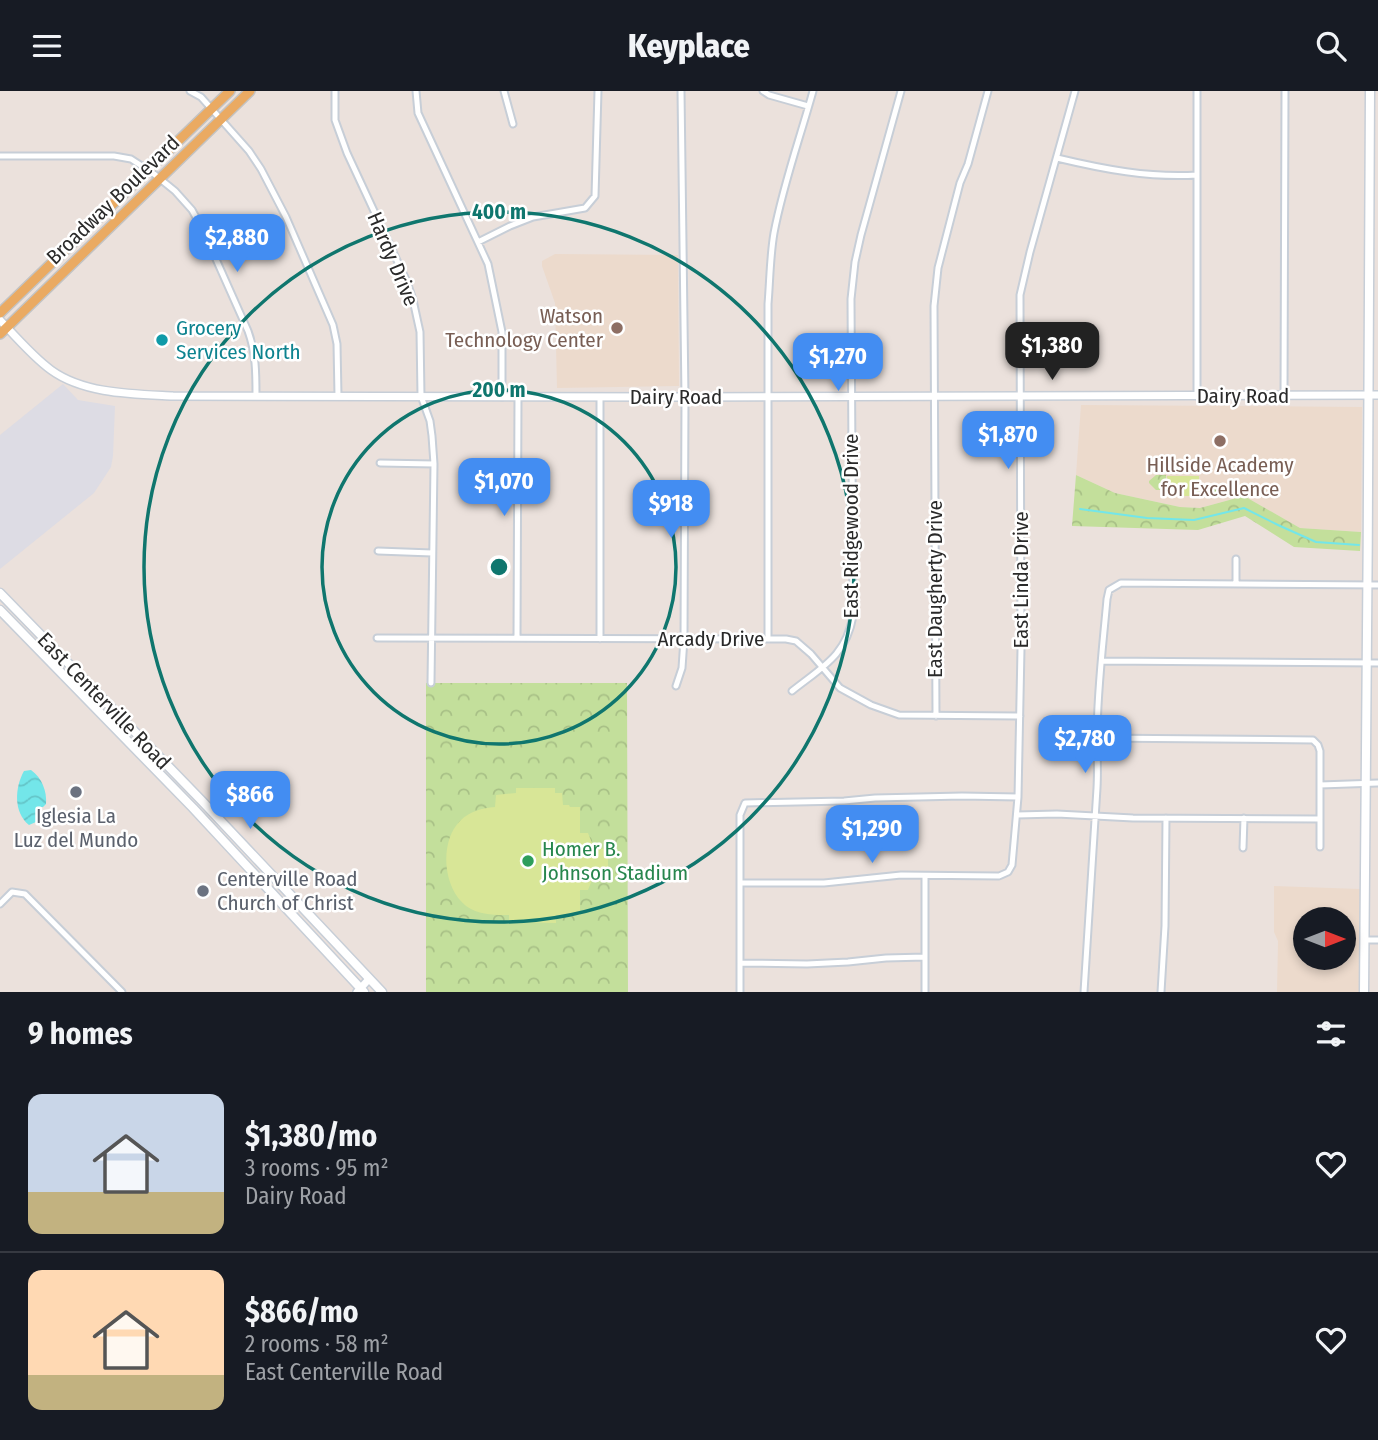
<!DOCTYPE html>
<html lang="en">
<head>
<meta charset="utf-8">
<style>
	:root { --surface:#171b24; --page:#20242c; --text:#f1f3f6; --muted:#9ea1a6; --line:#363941; --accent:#438df2 }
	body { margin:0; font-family:"Fira Sans Condensed",sans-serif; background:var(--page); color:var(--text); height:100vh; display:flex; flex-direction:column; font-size:26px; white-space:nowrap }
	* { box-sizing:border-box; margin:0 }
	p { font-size:23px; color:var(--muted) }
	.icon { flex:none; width:38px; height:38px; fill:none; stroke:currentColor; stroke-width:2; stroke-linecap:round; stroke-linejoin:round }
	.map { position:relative; height:901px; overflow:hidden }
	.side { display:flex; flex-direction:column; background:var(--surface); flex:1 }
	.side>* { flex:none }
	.needle { width:46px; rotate:90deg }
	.controls { position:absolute; left:1293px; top:816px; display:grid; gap:14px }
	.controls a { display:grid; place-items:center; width:63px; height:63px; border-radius:50%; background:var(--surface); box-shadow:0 4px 10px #0003; font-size:35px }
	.price { position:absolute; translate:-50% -60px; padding:0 16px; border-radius:14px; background:var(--accent); color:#fff; font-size:23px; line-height:46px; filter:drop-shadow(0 2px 4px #0008) }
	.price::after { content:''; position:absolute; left:50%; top:42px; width:21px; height:16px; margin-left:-10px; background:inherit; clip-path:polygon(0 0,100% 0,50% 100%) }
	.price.on { background:#222; color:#fff }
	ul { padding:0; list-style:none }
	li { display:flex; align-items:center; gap:21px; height:175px; padding:0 28px }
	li+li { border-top:2px solid var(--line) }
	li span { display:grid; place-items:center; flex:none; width:196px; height:140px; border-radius:14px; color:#555 }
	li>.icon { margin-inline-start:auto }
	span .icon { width:84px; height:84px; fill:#fffc; stroke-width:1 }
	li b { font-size:30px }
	h2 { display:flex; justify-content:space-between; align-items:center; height:84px; padding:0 28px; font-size:30px }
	header { display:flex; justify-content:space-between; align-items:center; height:91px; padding:0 28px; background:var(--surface); font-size:32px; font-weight:800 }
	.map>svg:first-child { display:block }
</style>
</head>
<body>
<header><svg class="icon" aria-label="menu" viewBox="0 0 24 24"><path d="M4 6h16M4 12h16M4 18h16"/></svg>Keyplace<svg class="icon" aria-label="search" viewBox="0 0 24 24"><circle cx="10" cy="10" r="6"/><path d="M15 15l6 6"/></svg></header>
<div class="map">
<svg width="1378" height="901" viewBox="0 0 1378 901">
	<defs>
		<pattern id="forest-crowns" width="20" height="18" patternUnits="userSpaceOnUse" patternTransform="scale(1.75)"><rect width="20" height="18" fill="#c3df9b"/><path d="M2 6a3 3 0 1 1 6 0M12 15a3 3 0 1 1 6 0" fill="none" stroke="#a8c086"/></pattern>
		<pattern id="water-waves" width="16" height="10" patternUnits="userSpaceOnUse" patternTransform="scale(1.75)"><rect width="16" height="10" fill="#73e6e9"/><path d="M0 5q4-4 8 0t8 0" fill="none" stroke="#64c5c8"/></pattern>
	</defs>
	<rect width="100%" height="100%" fill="#ebe1dc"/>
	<path fill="#dddce4" d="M63,293L78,309L115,315L113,365L111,376L94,402L0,478V344Z"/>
	<path fill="#ecdacc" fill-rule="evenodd" d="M555,163L678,164L679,295L557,297L555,212L542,175V170Z
		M1081,314L1362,316L1361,441L1300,437L1244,405L1200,417L1180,416L1115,402L1076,384Z
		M1274,795L1360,798L1359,901H1277L1278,850L1274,841ZM1306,828H1344V866H1306Z"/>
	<path fill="url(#forest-crowns)" d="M1076,384L1115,402L1180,416L1200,417L1244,405L1300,437L1361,441L1360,460L1294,456L1245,425L1198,439L1072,435Z
		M1156,384H1166V399H1156L1149,392V390Z
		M1202,393H1222V404L1201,403Z
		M426,592H627L628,901H426Z"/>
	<path fill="#d8e697" d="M1167,385H1199V405H1167Z
		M516,697H555V702H562L563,714H569L570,716H580V742H588L594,757L608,758V784H594L588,799H580V824H556V832L509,831V824C496,824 482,824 471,818C443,803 438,752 460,730C470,720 482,717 495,716L496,704L516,702Z"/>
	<path fill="url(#water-waves)" d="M31,679C42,687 47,700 46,713L43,716H38V727L36,731L29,734C13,721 15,696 24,680Z"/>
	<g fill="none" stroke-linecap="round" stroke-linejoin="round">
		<path stroke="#73e6e9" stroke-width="2" d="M1080,418L1147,427L1194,429L1244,417L1278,434L1316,451L1359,454"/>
		<defs>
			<path id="minor" d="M190,0L201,6L249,60L261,78L286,126L333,234L337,253L338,305
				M335,0V29L347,62L407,191L413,209L420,241L421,305L430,330L432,345L434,373L431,592
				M416,0L418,22L488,173L502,241V306
				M504,0L513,33
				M763,0L769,4L808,15
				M1197,0V305
				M0,65H114L131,68L154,83L175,100L192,119L203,139L248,240C256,262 256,282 256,305
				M1057,67C1103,78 1149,87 1197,84
				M478,151L510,135L533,126L585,117L595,105L598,0
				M1284,305L1285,0
				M600,306V548
				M380,372L434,373
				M378,460L432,462
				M1236,493V468
				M377,547L786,548L796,550L811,563L840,597L871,614L899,624L1020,625
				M517,547L518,306
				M768,547V213C770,189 770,165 774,142C783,94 800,47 813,0
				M1102,570L1378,572
				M676,595L682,577L684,548L685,306L681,0
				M792,600C822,576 846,565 853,525L851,208L855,171L861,144L901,0
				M936,625L934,215L938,177L960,92L968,73L988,0
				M1097,647L1313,649L1318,654L1320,660V756
				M1320,694L1378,692
				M1017,724L1057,723L1133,727L1320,728
				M1243,757L1244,727
				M925,785V901
				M741,792H824L901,784L999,785L1008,781L1012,774L1018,706L1021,558L1020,204L1030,161L1075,0
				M0,813L12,801L25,803L122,901
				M1365,849H1378
				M740,872L807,873L848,871L886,867L925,866
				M740,901V724L745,712L844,710L875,707L962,705L1018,706
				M1084,901L1097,697C1098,680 1097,664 1097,647C1097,601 1103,554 1107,508L1109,499L1121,492L1378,494
				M1161,901L1165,835L1166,727"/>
			<path id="tertiary" d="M0,229C14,244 34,267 51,279C84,303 133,303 173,305L685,306L1378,304
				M357,901L369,888"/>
			<path id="secondary" d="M0,502L202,710L382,901
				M0,519L193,717L364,901
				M1364,901C1366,601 1370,300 1370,0"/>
			<path id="primary" d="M0,222L230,0
				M0,243L250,0"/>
		</defs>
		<use href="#minor" stroke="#c7ced7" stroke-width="9"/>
		<use href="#tertiary" stroke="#c7ced7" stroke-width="10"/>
		<use href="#secondary" stroke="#c7ced7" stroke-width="11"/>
		<use href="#primary" stroke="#c3c3c3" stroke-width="12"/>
		<use href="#minor" stroke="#fff" stroke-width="5"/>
		<use href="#tertiary" stroke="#fff" stroke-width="7"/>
		<use href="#secondary" stroke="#fff" stroke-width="8"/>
		<use href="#primary" stroke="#eaaa62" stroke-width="9"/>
	</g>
	<g fill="none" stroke="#0f766e" stroke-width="3.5">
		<circle cx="499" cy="476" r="177"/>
		<circle cx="499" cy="476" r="355"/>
	</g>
	<g fill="#8d6e63" stroke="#fff" stroke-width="2.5">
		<circle cx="617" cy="237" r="7"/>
		<circle cx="1220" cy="350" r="7"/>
	</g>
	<circle fill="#0f9aa8" stroke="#fff" stroke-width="2.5" cx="162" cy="249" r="7"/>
	<g fill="#6b7280" stroke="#fff" stroke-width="2.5">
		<circle cx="76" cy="701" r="7"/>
		<circle cx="203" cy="800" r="7"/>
	</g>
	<circle fill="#2e9e5b" stroke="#fff" stroke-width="2.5" cx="528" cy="770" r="7"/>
	<g text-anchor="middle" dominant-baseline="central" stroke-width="5" stroke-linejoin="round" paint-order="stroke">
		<g font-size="21" fill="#2a2a2a" stroke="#fff">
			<text transform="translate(113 109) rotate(-44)">Broadway Boulevard</text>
			<text transform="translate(393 168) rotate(67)">Hardy Drive</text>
			<text x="1243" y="305">Dairy Road</text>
			<text x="676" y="306">Dairy Road</text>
			<text transform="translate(851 435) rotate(-90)">East Ridgewood Drive</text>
			<text transform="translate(1021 489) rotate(-90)">East Linda Drive</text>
			<text transform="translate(935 498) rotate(-90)">East Daugherty Drive</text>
			<text x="711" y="548">Arcady Drive</text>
			<text transform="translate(104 610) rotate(46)">East Centerville Road</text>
		</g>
		<g font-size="21" fill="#785e54" stroke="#fff" text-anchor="end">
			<text x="603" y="225">Watson<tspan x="603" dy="24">Technology Center</tspan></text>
			<text x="1220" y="374" text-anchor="middle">Hillside Academy<tspan x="1220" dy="24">for Excellence</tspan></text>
		</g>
		<g font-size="21" fill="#0d838f" stroke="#fff" text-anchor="start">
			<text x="176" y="237">Grocery<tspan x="176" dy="24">Services North</tspan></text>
		</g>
		<g font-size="21" fill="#5b616d" stroke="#fff">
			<text x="76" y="725">Iglesia La<tspan x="76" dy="24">Luz del Mundo</tspan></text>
			<text x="217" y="788" text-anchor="start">Centerville Road<tspan x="217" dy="24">Church of Christ</tspan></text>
		</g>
		<g font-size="21" fill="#27864d" stroke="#fff" text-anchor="start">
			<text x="542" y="758">Homer B.<tspan x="542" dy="24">Johnson Stadium</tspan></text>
		</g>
	</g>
	<circle cx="499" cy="476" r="10" fill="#0f766e" stroke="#fff" stroke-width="3.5"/>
	<g font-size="21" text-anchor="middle" font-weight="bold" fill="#0f766e" stroke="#fff" stroke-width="5" stroke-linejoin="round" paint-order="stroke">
		<text x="499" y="128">400 m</text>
		<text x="499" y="306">200 m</text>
	</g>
</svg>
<div class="controls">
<a><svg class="needle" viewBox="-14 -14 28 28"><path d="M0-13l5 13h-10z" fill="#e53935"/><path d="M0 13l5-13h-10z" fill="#9ea1a6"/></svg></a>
</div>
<b class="price" style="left:237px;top:183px">$2,880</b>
<b class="price on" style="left:1052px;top:291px">$1,380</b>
<b class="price" style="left:838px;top:302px">$1,270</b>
<b class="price" style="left:1008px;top:380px">$1,870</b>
<b class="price" style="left:504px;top:427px">$1,070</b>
<b class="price" style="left:671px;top:449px">$918</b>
<b class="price" style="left:1085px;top:684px">$2,780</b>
<b class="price" style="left:250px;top:740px">$866</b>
<b class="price" style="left:872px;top:774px">$1,290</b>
</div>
<section class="side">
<h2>9 homes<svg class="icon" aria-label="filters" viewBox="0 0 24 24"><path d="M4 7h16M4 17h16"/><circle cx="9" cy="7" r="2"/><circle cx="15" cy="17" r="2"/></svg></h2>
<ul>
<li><span style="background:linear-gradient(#c9d6e8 70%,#c2b280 0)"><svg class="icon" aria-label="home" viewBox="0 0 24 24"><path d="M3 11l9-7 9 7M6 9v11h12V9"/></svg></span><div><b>$1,380/mo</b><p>3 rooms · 95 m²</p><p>Dairy Road</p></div><svg class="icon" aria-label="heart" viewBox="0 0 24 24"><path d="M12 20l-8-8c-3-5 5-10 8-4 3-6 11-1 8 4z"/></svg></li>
<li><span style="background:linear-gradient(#ffd9b3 75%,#c2b280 0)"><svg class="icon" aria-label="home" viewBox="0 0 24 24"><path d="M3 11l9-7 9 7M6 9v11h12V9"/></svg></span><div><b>$866/mo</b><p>2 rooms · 58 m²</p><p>East Centerville Road</p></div><svg class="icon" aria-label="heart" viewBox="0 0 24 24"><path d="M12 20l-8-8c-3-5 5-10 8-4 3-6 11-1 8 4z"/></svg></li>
</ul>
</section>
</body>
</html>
